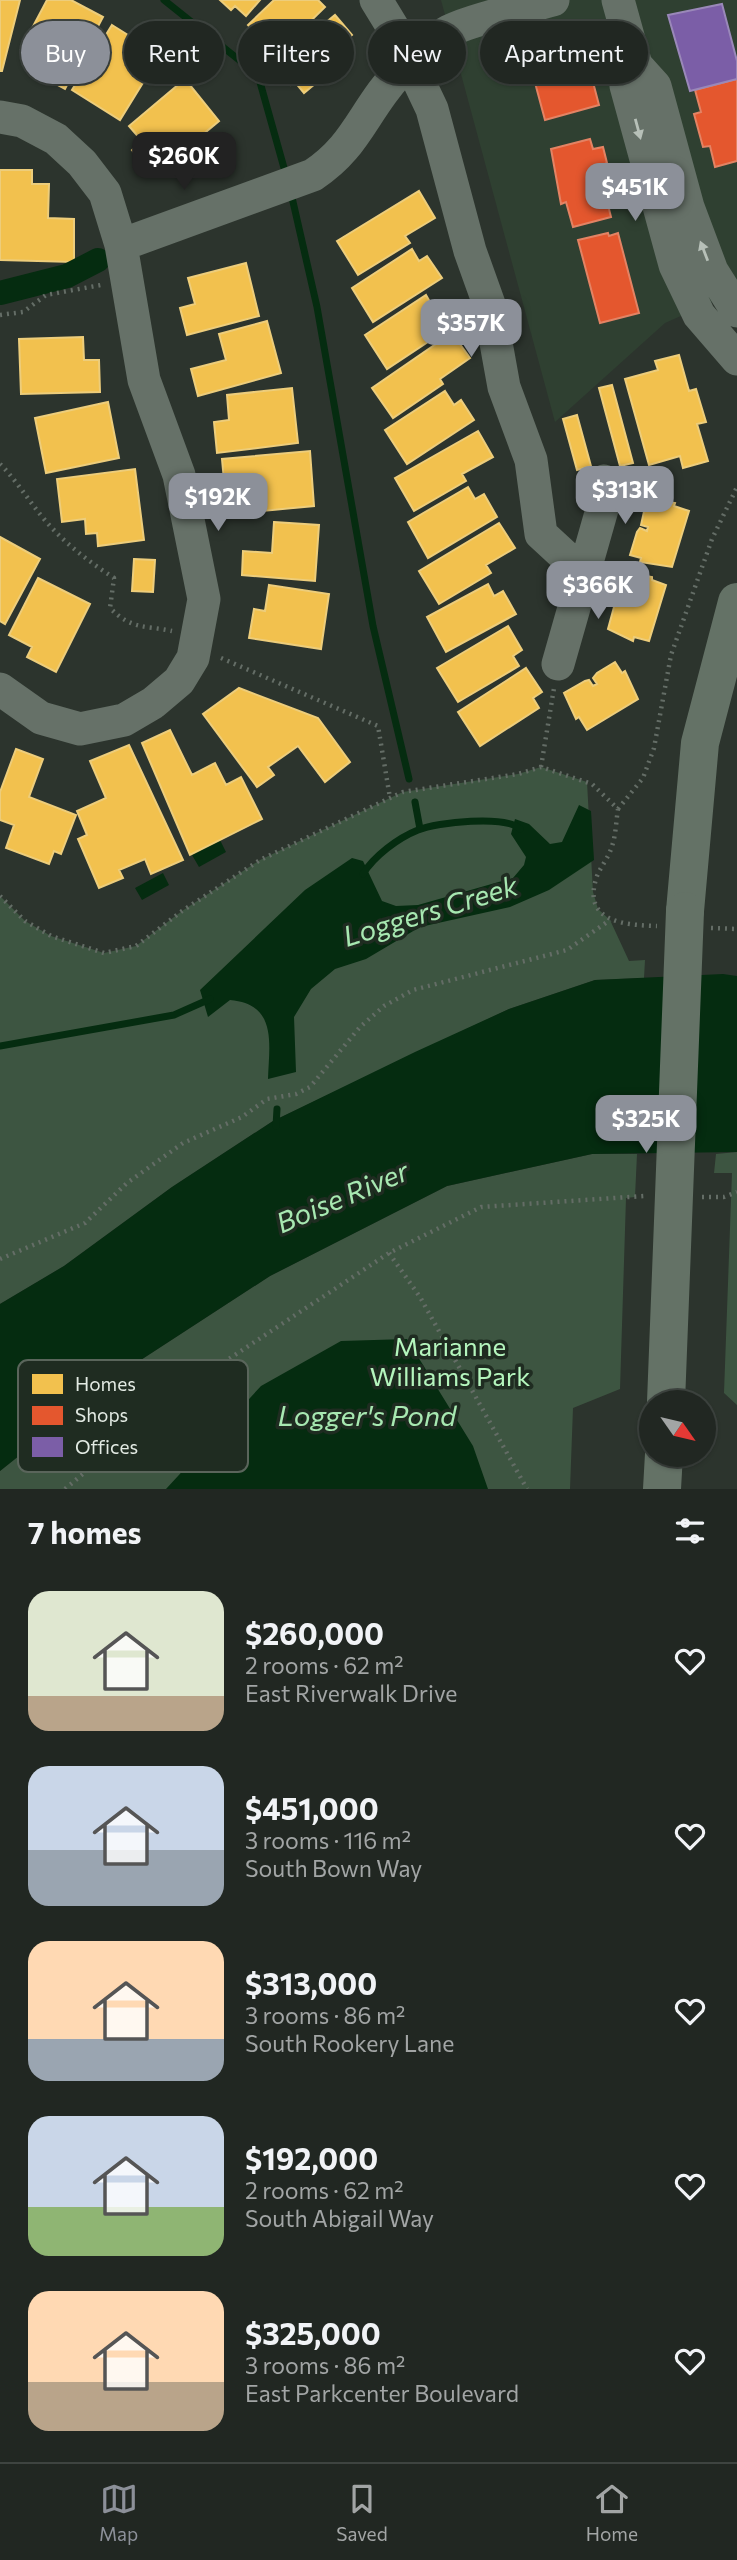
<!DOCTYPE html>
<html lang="en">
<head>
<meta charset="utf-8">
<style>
	:root { --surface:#212722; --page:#2d332f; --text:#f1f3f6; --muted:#a2a5a5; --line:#3e4440; --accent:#8c9099 }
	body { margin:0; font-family:Commissioner,sans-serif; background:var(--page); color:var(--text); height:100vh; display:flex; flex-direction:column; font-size:26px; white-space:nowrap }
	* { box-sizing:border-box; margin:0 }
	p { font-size:23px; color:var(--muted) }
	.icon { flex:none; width:38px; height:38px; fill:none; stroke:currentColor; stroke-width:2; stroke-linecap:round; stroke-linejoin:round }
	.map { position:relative; height:1489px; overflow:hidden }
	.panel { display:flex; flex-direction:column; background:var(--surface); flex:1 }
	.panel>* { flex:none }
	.banner { position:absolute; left:21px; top:21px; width:696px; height:63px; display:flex; gap:14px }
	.needle { width:46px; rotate:124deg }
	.controls { position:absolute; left:639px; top:1390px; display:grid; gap:14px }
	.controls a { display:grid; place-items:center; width:77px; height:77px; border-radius:50%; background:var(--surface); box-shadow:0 2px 5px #0004,0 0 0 2px var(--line); font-size:35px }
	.price { position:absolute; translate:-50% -60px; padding:0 16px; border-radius:14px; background:var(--accent); color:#fff; font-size:23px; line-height:46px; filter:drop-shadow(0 2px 4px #0008) }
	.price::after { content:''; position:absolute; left:50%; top:42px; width:21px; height:16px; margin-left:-10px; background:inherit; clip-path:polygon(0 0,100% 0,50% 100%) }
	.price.current { background:#222; color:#fff }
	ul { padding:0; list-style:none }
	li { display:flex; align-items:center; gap:21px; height:175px; padding:0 28px }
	li span { display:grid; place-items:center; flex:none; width:196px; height:140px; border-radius:21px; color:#555 }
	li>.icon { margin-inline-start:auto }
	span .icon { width:84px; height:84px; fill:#fffc; stroke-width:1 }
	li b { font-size:30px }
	h2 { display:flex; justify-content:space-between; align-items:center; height:84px; padding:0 28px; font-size:30px }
	.tag { padding:0 24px; border-radius:32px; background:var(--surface); box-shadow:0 2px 5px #0004,0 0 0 2px var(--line); font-size:24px; line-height:63px }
	.tag.current { background:var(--accent); color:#fff }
	.tab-bar { display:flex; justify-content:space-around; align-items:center; height:98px; border-top:2px solid var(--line); background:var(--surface); font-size:19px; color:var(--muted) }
	.tab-bar a { display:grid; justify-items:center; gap:4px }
	.tab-bar .current { color:var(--accent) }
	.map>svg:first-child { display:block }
</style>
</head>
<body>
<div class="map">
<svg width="737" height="1489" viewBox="0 0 737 1489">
	<rect width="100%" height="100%" fill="#2c342d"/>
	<path fill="#2f4031" d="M441,0H737V291L665,323L555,422Z"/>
	<path fill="#3d5541" d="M541,767L587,782L593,892L598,909L610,920L629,961L645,960L644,978L595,980L509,1009L273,1121L172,1187L64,1266L0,1304V896L25,921L51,936L104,953L136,946L182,911L260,860L390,798L403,792L518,774Z
		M737,1152V1405L724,1393L732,1173H714L716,1154Z
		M592,1154H637L635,1197L626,1198L620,1389L573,1408L570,1489H0V1471L130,1367L270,1276L447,1186Z"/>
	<path fill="#052c10" d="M579,805L591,811L594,860L549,890L510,907L420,927L366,959L335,969L311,989L294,1017L296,1072L268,1079C269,1045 278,1004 230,1000L208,1017L200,990L305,890L352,858L363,861L382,901L396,906L418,905L513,878L524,865L526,857L511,834L515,819L529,824L550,844L562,842Z
		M220,840L226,852L199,867L192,855Z
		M163,873L169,885L142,900L135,888Z
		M723,974L737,976V1152L592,1154L447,1186L270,1276L130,1367L0,1471V1304L64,1266L172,1187L273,1121L415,1052L509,1009L595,980Z
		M407,1339L473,1446L488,1489H166L261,1386L341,1341Z"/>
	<path fill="#f2c14e" stroke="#edcd7b" stroke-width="2" d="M0,0H20L2,71H0Z
		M47,0H71L103,17L65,89L39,75L46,62L21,49Z
		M220,0H260L246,16L235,6L231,10Z
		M274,0H318L325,7L280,51L270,40L266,44L248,25Z
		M335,15L352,35L344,42L352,53L304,93L295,82L291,85L274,65Z
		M112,25L160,55L120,120L72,90Z
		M185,79L219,121L153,176L132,150L142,141L129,126Z
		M0,170H32V184H49L48,218L74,219V262L0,260Z
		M419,191L435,218L405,236L410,243L358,275L337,241Z
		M412,249L419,261L427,256L442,278L373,322L352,288Z
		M246,263L259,316L187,335L180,308L195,304L188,278Z
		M426,295L434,309L442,304L455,324L387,369L365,335Z
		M267,321L281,373L198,396L191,369L226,360L219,334Z
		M452,333L470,358L440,379L443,384L393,418L372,388Z
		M83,337L84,360H99L100,392L21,394L19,339Z
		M679,355L689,391L696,389L706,422L697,424L708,461L683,468L680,456L649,465L625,379L658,370L655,361Z
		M612,385L633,463L620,466L599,388Z
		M292,388L298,443L217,453L214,422L229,420L227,395Z
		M445,391L454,405L461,400L474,420L407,464L385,430Z
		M108,402L119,458L46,473L35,418Z
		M577,415L591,466L577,470L563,419Z
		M478,431L493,457L462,474L466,481L414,511L395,478Z
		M310,451L314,506L241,513L239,491L225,492L222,459Z
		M135,469L144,540L98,546L97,533L86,534L85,519L62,522L57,479Z
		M468,487L475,499L484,494L497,517L428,558L408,522Z
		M647,498L675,503L674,506L689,511L672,567L640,562L641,558L630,555L637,532L640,528L647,531L648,527L641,525Z
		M274,522L319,525L315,581L242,575L243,551L272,553Z
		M499,523L515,548L486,565L491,573L439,604L419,571Z
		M0,537L40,559L5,624L0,621Z
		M134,559L155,560L153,592L132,591Z
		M625,572L652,577V580L666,585L649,641L634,637L633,641L608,629L614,607L617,603L625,605L626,601L619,599Z
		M38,578L90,604L56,672L27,657L32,647L9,635Z
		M488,584L494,596L503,591L516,614L446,652L427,617Z
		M269,585L329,594L321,649L249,638L254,609L265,611Z
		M508,626L522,650L513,656L519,666L458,702L437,668Z
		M615,662L622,673L625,671L638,699L587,730L579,717L576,719L564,693L585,681L589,680L593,686L597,684L593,678L597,673Z
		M526,668L542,692L533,698L539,708L480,746L458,712Z
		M239,688L318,718L350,762L325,782L298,746L268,767L274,775L257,787L203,714Z
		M170,730L192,775L215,763L226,785L241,777L262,819L190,855L142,743Z
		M129,745L183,860L151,874L145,859L119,870L123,878L99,888L78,839L87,835L77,811L106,798L90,761Z
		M16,749L43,759L29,797L76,815L61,854L54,851L49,864L6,848L14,825L0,820V792Z"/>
	<path fill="#e4572e" stroke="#e38364" stroke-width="2" d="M569,39L584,48L599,105L545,120L527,53Z
		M737,79V161L715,167L710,146L703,147L694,114L701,112L695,90Z
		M590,139L593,149L603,147L607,163L602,165L608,188L614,186L618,202L608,205L611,217L573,227L566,202L561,204L551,149Z
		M608,233L609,236L618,233L639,313L600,323L578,240Z"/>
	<path fill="#7b5ea7" stroke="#9a88b9" stroke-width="2" d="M722,4L737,61V79L690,91L668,15Z"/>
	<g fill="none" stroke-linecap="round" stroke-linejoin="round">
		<path stroke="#052c10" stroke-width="7" d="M164,0L258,75L286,175
			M291,193L317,307L373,626L409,779
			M415,802L420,829
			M363,874C374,856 398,838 418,830C437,822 506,815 520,829
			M0,1046L174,1015L210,999
			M276,1126L277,1109"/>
		<path stroke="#052c10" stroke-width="24" d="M0,293L67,276L98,260"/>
		<path stroke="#646d66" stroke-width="4.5" stroke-dasharray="2 5" stroke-linecap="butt" d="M0,315L23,312L46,295L101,285
			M0,464C17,481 28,500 44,519C64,543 88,561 114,578L110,608C132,630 144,625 172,631
			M221,658L378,726L390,798
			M541,767L554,688
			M618,809L643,778L654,748L671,655L712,539L737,487
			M0,896L25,921L51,936L104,953L136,946L182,911L260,860L390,798L403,792L518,774L541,767L592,784L618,809C616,821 616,835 612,846C609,857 601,866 597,876C581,922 624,925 657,926
			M711,928L737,929
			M702,1197H724L737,1192
			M389,1253L420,1297L527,1489
			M0,1259L85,1223L127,1183L183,1143L242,1117L267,1099L296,1094L310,1087L360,1027L384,1006L413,990L567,950L610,920
			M65,1489L182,1390L389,1253L481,1207L644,1196"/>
		<path stroke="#667168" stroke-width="33" d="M376,0L395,31L432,109L470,251L489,304L504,387L531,460L541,534L567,558L585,564
			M618,0L636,65L655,86L688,207L712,271L737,311
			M636,65L626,86L675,265L699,315L737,359
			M0,117L22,121L56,139L82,163L105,193L121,245L144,380L179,475L204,599L193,658L179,681L153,703L124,720L80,729L41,718L0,689
			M121,245L313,175C349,151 358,126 382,93C399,70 423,45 449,31C473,19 525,8 553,0
			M558,664L605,499L604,481"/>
		<path stroke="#647266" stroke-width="38" d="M685,911L700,743L737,602
			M662,1489L664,1454"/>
		<path stroke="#647266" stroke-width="38" d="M666,1402L685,911"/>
	</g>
	<defs><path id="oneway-solid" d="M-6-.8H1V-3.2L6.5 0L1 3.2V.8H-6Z" transform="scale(1.75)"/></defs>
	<g fill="#b7c0b8">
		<use href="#oneway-solid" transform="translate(638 129) rotate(75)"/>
		<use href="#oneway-solid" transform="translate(704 251) rotate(-111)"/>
	</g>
	<g text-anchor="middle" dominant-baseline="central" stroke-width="7" stroke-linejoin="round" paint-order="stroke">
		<g font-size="26" fill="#b4f5bd" stroke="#1f2c21">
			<text x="450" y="1345">Marianne<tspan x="450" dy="30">Williams Park</tspan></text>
		</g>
		<g font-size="28" font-style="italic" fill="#a7e8b1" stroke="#1f2c21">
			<text transform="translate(430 910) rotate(-17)">Loggers Creek</text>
			<text transform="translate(342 1196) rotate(-23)">Boise River</text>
			<text x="367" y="1415">Logger's Pond</text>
		</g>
	</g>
	<rect x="18" y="1360" width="230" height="112" rx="10" fill="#1f2c21" stroke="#5a655b" stroke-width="2"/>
	<rect x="32" y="1374" width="31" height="20" fill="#f2c14e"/>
	<rect x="32" y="1406" width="31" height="19" fill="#e4572e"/>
	<rect x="32" y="1437" width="31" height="20" fill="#7b5ea7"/>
	<g font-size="19" fill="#e2eae3">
		<text x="75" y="1391">Homes</text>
		<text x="75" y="1422">Shops</text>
		<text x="75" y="1454">Offices</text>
	</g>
</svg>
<div class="controls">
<a><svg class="needle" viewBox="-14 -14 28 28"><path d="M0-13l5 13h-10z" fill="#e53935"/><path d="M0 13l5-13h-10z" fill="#a2a5a5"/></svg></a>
</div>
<b class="price current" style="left:184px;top:192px">$260K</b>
<b class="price" style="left:635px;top:223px">$451K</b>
<b class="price" style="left:471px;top:359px">$357K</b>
<b class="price" style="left:625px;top:526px">$313K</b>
<b class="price" style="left:218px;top:533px">$192K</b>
<b class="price" style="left:598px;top:621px">$366K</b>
<b class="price" style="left:646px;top:1155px">$325K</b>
<div class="banner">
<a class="tag current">Buy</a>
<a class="tag">Rent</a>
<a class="tag">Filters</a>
<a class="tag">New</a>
<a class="tag">Apartment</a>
</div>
</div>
<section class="panel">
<h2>7 homes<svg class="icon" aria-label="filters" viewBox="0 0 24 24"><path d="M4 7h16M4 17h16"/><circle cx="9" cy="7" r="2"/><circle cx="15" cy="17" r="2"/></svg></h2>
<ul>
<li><span style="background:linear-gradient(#dfe7d0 75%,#b9a48a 0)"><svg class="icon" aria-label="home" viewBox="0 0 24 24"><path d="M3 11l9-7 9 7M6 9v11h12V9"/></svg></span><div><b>$260,000</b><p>2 rooms · 62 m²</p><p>East Riverwalk Drive</p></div><svg class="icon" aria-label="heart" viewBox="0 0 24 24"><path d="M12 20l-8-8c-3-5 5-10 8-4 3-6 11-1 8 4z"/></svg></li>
<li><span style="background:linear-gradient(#c9d6e8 60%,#9aa5b1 0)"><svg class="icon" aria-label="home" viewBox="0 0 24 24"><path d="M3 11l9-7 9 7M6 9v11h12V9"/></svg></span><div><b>$451,000</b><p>3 rooms · 116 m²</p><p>South Bown Way</p></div><svg class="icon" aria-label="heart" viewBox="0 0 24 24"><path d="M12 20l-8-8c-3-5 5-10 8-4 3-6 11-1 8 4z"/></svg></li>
<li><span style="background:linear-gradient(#ffd9b3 70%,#9aa5b1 0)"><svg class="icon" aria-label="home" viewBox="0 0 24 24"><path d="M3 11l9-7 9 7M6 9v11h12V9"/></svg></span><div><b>$313,000</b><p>3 rooms · 86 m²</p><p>South Rookery Lane</p></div><svg class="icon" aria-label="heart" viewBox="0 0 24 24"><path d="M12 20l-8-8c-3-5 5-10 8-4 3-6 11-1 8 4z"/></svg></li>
<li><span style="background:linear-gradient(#c9d6e8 65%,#8fb573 0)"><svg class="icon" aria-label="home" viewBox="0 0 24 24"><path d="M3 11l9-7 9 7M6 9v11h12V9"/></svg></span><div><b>$192,000</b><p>2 rooms · 62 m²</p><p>South Abigail Way</p></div><svg class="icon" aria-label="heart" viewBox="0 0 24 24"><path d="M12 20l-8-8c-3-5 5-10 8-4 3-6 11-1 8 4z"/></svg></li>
<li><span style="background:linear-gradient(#ffd9b3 65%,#b9a48a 0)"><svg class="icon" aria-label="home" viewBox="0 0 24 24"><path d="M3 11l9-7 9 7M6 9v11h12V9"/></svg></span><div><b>$325,000</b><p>3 rooms · 86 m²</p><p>East Parkcenter Boulevard</p></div><svg class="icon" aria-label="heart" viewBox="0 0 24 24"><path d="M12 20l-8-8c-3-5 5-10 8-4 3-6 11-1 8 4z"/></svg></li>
</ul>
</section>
<nav class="tab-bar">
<a class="current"><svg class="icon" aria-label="map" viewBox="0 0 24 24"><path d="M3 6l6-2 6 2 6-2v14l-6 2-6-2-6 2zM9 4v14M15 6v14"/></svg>Map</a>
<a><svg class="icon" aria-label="saved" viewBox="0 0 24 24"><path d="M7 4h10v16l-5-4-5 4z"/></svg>Saved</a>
<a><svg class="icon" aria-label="home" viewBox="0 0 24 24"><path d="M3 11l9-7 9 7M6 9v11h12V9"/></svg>Home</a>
</nav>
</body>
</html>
